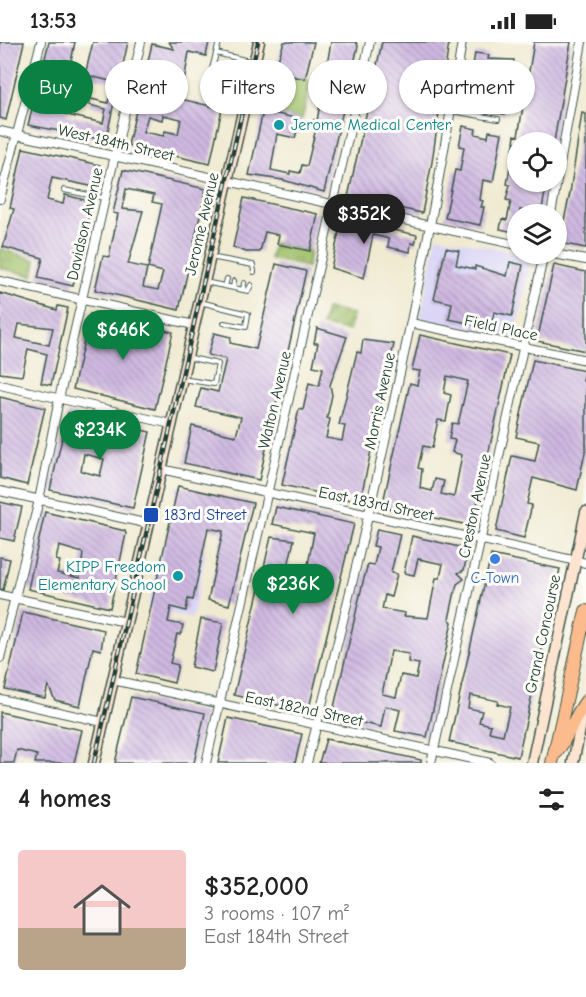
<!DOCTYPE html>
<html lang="en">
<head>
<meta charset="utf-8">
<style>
	:root { --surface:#fff; --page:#f6f6f6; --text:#222; --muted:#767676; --line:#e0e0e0; --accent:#0b8043 }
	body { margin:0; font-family:"Comic Neue",sans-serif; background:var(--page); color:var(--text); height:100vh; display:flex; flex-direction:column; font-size:22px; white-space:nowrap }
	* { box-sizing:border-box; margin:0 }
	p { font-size:20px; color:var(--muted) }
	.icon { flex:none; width:33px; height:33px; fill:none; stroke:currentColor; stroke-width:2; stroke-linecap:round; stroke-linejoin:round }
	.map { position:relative; height:721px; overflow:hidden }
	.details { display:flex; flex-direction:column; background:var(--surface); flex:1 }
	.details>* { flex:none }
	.guide { position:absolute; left:18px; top:18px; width:550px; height:54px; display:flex; gap:12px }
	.fabs { position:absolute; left:507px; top:90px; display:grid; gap:12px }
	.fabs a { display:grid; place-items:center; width:60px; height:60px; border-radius:50%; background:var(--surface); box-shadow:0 2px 4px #0004; font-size:30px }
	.price { position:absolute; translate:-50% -51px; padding:0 14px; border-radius:21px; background:var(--accent); color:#fff; font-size:20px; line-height:39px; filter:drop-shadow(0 2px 3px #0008) }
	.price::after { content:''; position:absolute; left:50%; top:36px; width:18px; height:14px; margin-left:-9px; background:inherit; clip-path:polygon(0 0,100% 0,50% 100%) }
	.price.current { background:#222; color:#fff }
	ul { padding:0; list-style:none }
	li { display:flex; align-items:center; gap:18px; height:150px; padding:0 18px }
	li+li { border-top:2px solid var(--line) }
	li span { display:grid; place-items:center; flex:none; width:168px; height:120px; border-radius:6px; color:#555 }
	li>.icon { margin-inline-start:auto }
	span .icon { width:72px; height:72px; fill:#fffc; stroke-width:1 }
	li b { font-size:26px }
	h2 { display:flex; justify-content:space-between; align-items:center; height:72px; padding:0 18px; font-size:26px }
	.chip { padding:0 21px; border-radius:27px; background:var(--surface); box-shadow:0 2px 4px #0004; font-size:21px; line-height:54px }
	.chip.current { background:var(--accent); color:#fff }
	.status { display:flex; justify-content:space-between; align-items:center; height:42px; padding:0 30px; background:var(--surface); direction:ltr }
	.status svg { height:16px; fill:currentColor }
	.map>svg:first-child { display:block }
</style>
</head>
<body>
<div class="status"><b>13:53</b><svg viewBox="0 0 49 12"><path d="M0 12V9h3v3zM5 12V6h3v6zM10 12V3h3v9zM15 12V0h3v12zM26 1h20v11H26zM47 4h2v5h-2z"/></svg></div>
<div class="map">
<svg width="586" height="721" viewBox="0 0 586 721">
	<defs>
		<pattern id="grass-tufts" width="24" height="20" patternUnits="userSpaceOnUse" patternTransform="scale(1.5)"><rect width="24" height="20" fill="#9fbf67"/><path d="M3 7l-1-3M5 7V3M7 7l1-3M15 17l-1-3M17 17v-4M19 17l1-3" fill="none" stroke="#819c56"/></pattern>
		<pattern id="garden-furrows" width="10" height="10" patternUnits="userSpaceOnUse" patternTransform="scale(1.5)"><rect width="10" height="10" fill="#9fbf67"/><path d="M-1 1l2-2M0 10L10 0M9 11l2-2" fill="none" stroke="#819c56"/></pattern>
		<pattern id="building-back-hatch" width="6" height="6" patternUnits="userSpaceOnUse" patternTransform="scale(1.5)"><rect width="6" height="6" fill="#d0b9e2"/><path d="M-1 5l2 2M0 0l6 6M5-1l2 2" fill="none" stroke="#a898b8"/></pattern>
	</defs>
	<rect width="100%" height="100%" fill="#fdfcf7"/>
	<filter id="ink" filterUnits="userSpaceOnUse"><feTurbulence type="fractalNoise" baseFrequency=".0167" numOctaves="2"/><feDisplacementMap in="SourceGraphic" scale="12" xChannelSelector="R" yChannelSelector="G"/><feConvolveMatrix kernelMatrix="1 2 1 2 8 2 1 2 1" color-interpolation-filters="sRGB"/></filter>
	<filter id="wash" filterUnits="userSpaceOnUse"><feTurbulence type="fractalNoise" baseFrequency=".008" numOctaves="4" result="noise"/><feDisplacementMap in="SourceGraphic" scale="24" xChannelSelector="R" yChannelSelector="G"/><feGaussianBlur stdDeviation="1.35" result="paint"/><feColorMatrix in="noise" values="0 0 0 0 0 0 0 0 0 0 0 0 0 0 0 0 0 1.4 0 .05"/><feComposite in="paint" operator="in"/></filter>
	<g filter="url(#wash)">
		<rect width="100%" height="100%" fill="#f0ead1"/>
		<path fill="#dbd6f6" d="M437,194L532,214L515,296L420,276Z
			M163,502L206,511L192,576L148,566Z"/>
		<path fill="url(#grass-tufts)" stroke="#5f7e4e" stroke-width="1.5" d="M274,201L310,209L307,225L270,217Z
			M0,207L36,218L33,234L0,226Z"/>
		<path fill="url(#garden-furrows)" stroke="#5f7e4e" stroke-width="1.5" d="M326,267L353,272L349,289L322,284Z"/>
		<path fill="#9fbf67" stroke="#5f7e4e" stroke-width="1.5" d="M272,30L311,39L302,77L263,69Z"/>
		<g id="blocks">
			<path fill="url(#building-back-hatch)" fill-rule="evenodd" d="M0,0H24L6,78L0,76Z
				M49,0H75L68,34L75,35L67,73L103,81L106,67L89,63L91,57L108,61L110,50L116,51L106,98L28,83Z
				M93,0H128L119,41L85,33Z
				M169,0H209L206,14L189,10L181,57L222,67L210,122L128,103L152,2L174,7ZM163,73L181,77L178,92L165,89L164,94L143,90L148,74L162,78Z
				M284,0H314L305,37L274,30Z
				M331,0H356L358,4L324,150L283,138L249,133L263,69L300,77L295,96L277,92L271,128L290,132V129L300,131L302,123L307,124L316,86L311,85L313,78L317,79Z
				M382,0H449L432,120L422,171L348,155Z
				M534,0H571L554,100H514L515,93L518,94Z
				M475,11L489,13L488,17L514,18L505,72L466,67Z
				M582,71L586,72V206L559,201L570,151Z
				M463,84L476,87L475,92L488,95L489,89L502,91L493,140L483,138L480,158L483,159L481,165H484L480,183L445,176L455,128L460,129L464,105L459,104Z
				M514,102H518V140H547L541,172L520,168L518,191L500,187L502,177L507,178L511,159L506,158L510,143L507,142Z
				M23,106L100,123L95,145L52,136L47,158L63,162L65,153L89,159L87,168H90L73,244L38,236L43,216L3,205L14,167L10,166Z
				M123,128L206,147L179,268L95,248L103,214L109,215L111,205L118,172L113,171ZM126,147L154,153L152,160L162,162L148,226L163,230L158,248L143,245L147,226L128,222L143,169L122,167Z
				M244,156L318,172L310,209L277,202L279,193L265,190L260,210H246L233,205Z
				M342,177L417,193L415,202L411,201L410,210L388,205L389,197L373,193L364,236L331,226Z
				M446,206L459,209L456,223L475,227V224L507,234L510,220L523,223L512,274L494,270L491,286L449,277L452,261L434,257Z
				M276,222L306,229L259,438L184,421L192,384L236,394L241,375L196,365L201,346L218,350L226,317L208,313L214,291L231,295L230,301L256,307Z
				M554,223L586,230V309L537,299Z
				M0,251L57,268L58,264L68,266L51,343L41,341L47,312L28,307L22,334L0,331ZM19,282L53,286L49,303L16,296Z
				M90,272L173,290L155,367L73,347Z
				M317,286L347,295L330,343L332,353L327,376L330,377L326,396L342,399L345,384L339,383L357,310L361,311L363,298L394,302L360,460L282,443L299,367L303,368L309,341L319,344L323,326L313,324L318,301H314Z
				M420,293L510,313L487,418L483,417L479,439L477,446L480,447L473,484L382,465L410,341L417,343L420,329L412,328ZM447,334L468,339L458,382L452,381L449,397L455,398L452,410L462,413L454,455L441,452L444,439L435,437L432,449L420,446L422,427L418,426L423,404L432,406L438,378L446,379L451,353L444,351Z
				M533,318L585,329L583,339L586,340V406L577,448L533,436L527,462L532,463L524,496L496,489L512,414L535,419L539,400L516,395Z
				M0,355L45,366L27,443L0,436Z
				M68,371L150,390L133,466L50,448ZM84,412L104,417L100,434L81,429Z
				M178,444L253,461L229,563L208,558L223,489L208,486L193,558L188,557L186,569L171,565L168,580L183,583L181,593L177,592L170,621L178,623L174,641L136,632Z
				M0,460L22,465L14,499L0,496Z
				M276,465L354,482L308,670L234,653L271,495L294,498L283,547L303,549L314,491L272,482Z
				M45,470L125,489L126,492L110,566L28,547ZM59,504L83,511L80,536L57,531L60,519L56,518Z
				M377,487L400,492L391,531L397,532L391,555L385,553L382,567L405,571L404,574L428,576L436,536H440L443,522L418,517L414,533L404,531L412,494L468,507L464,528L458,531L464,537L457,542L454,554L449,577L452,580L427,695L395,689L400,668L385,664L381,685L332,674L363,540L368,522L374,523L378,505L373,504ZM391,609L409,612L408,620L419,622L416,636L401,633L396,655L382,652Z
				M491,513L560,527L518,715L449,700ZM470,653L498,659L497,662L510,665L503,693L489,690L491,683L479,680L482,669L468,666Z
				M0,515L10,517L3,548L0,547Z
				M23,570L104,588L101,608L93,606L80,664L55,658L48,643L45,656L5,647Z
				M201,577L223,581L213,630L191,625Z
				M131,655L205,671L194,721H115Z
				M0,670L82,688L74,721H35L37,713L17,708L14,721H0Z
				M228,676L302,692L295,721H218Z
				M326,697L421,718V721H319Z"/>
		</g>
	</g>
	<g filter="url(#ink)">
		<use href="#blocks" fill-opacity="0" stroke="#3e574c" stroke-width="1.5"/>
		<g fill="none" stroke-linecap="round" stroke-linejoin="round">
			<defs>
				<path id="lane" d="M216,11L253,20
					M205,54L219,0
					M452,69L498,77
					M64,148L104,156
					M210,215L253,223L254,230
					M205,240L248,249L251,243
					M225,244L227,237
					M233,246L234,239
					M243,248L244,241
					M200,260L248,272L246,285L224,281
					M182,337L214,342L218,322L187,315"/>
				<path id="street" d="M0,89L518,203
					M0,157L41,0
					M551,172L582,0
					M554,212L586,218
					M0,239L194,283
					M411,281L586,318
					M0,343L171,382
					M161,427L586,521
					M0,449L149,482
					M0,553L126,580
					M0,616L39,458L59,357L141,0
					M113,638L490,721
					M0,657L103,680
					M206,721L370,0
					M307,721C369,483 424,243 462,0
					M431,721L544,212"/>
				<path id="secondary" d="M94,721L259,0
					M532,721L586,470
					M573,721L585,663"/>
				<path id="primary" d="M557,710C569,693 574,675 586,659
					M552,721L586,569"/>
			</defs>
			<use href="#lane" stroke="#3e574c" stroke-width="6"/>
			<use href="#street" stroke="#3e574c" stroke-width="10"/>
			<use href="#secondary" stroke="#3e574c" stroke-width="13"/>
			<use href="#primary" stroke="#3e574c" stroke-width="14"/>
			<use href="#lane" stroke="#fff" stroke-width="4"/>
			<use href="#street" stroke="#fff" stroke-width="8"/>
			<use href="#secondary" stroke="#fde4d1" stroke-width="10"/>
			<use href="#primary" stroke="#fbbb8c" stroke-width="12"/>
			<defs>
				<path id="rail" d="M94,721L258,0"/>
			</defs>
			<use href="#rail" stroke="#1f3d34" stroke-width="4.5"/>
			<use href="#rail" stroke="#fdfcf7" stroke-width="2" stroke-dasharray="7" stroke-linecap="butt"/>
		</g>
	</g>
	<g fill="#0f9aa8" stroke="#fdfcf7" stroke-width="2">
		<circle cx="279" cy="83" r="6"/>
		<circle cx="178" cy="534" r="6"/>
	</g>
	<rect fill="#1a4fb4" stroke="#fdfcf7" stroke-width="2" x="143" y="465" width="16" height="16" rx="3"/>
	<circle fill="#3f7fe0" stroke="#fdfcf7" stroke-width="2" cx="495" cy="517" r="6"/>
	<g text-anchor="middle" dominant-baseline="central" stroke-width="6" stroke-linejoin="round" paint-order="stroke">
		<g font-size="16" fill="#0d838f" stroke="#fdfcf7" text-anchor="start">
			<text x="291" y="83">Jerome Medical Center</text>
			<text x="166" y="525" text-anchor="end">KIPP Freedom<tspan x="166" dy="18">Elementary School</tspan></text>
		</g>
		<g font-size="16" fill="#1f3d34" stroke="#fdfcf7">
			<text transform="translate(116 101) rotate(13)">West 184th Street</text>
			<text transform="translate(85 182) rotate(-77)">Davidson Avenue</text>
			<text transform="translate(202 182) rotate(-77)">Jerome Avenue</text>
			<text transform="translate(501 286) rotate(12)">Field Place</text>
			<text transform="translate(275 358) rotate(-77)">Walton Avenue</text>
			<text transform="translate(380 359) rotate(-78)">Morris Avenue</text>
			<text transform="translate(376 462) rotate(12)">East 183rd Street</text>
			<text transform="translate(475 464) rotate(-78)">Creston Avenue</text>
			<text transform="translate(543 592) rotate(-78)">Grand Concourse</text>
			<text transform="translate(304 667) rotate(12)">East 182nd Street</text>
		</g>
		<g font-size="16" fill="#164399" stroke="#fdfcf7" text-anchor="start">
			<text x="164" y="473">183rd Street</text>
		</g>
		<g font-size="16" fill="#366cbe" stroke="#fdfcf7">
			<text x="495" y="536">C-Town</text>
		</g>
	</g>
</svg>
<div class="fabs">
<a><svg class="icon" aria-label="locate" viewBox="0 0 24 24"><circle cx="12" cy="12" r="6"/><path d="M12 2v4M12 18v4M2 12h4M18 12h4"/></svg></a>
<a><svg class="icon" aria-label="layers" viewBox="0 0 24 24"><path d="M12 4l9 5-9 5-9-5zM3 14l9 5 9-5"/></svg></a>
</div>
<b class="price current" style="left:364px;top:203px">$352K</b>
<b class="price" style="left:123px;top:319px">$646K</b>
<b class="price" style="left:100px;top:419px">$234K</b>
<b class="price" style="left:293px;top:573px">$236K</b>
<div class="guide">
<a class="chip current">Buy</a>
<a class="chip">Rent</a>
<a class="chip">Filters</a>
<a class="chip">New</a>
<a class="chip">Apartment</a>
</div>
</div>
<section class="details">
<h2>4 homes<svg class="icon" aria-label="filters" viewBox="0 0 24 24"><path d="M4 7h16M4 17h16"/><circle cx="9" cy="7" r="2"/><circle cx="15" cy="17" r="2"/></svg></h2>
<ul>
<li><span style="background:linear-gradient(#f6c9c9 65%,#b9a48a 0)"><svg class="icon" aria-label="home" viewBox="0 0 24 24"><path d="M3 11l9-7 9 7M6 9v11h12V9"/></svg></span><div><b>$352,000</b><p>3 rooms · 107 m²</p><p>East 184th Street</p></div></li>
</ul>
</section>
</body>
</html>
